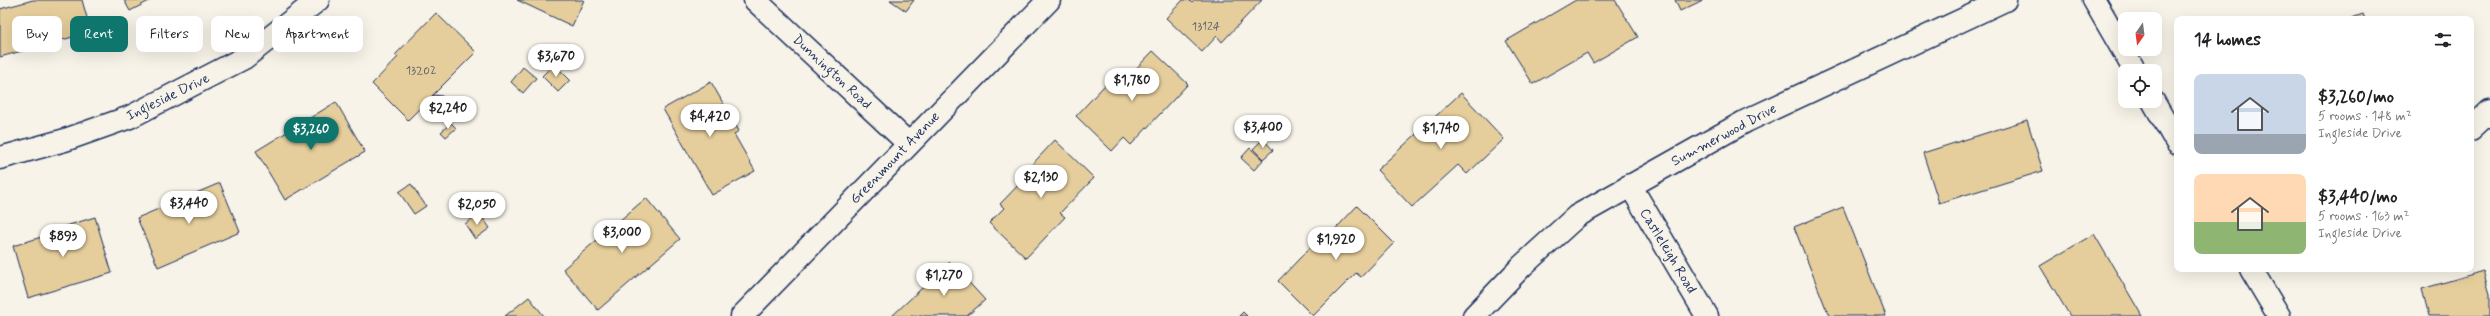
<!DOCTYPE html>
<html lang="en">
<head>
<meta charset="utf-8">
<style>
	:root { --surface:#fff; --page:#f2f2f2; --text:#202124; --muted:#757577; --accent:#0f766e }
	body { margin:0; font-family:Mynerve,sans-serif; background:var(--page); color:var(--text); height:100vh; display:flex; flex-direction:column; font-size:15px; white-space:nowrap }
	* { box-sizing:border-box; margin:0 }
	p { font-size:13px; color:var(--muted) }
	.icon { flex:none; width:22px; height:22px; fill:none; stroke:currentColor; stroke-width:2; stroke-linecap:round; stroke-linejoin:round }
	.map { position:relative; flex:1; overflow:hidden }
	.drawer { position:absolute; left:2174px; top:16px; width:300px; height:256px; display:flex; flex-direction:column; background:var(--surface); border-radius:8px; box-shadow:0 4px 16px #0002 }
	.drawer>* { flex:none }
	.guide { position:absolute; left:12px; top:16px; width:380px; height:36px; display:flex; gap:8px }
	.needle { width:26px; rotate:194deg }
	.fabs { position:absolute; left:2118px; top:12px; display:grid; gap:8px }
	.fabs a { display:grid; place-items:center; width:44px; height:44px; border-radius:8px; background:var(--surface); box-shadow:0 4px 16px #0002; font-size:20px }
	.price { position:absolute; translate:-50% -34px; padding:0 9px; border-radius:14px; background:#fff; color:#222; font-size:13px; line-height:26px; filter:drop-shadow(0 1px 2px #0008) }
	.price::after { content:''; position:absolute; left:50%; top:24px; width:12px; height:9px; margin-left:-6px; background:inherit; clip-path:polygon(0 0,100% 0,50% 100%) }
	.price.active { background:var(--accent); color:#fff }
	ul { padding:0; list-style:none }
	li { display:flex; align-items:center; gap:12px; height:100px; padding:0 20px }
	li span { display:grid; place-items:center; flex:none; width:112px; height:80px; border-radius:8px; color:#555 }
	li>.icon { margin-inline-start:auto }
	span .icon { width:48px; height:48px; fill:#fffc; stroke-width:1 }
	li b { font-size:17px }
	h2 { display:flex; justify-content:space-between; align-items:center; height:48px; padding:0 20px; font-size:17px }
	.chip { padding:0 14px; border-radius:8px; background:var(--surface); box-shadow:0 4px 16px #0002; font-size:14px; line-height:36px }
	.chip.active { background:var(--accent); color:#fff }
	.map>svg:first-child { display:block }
</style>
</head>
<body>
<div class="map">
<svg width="2490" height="316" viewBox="0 0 2490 316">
	<rect width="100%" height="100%" fill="#f7f3e8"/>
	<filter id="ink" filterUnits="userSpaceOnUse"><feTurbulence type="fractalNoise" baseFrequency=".025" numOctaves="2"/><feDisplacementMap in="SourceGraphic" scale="8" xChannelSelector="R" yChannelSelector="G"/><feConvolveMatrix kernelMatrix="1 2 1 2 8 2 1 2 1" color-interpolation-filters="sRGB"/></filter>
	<g filter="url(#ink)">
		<path fill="#e6ce9c" stroke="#1b2f5e" d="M33,0H82L91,32L0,57V9Z
			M124,0H151L130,11Z
			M517,0H584L572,26Z
			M890,0H914L906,11Z
			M1183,0H1189L1192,3L1195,0H1262L1222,42L1217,36L1202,52L1166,18Z
			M1576,0H1615L1638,37L1593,63L1587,53L1533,84L1506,41Z
			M1675,0H1703L1680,11Z
			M436,13L476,52L408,120L372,84L398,57L395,55Z
			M2363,14L2365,19H2349Z
			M1153,51L1188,84L1131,145L1124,138L1112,151L1076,116L1118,71L1127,78Z
			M554,64L570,80L558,92L542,76Z
			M523,67L536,78L523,93L511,82Z
			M711,82L739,131L734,134L755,171L712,195L663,109Z
			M1461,93L1504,139L1467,174L1458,165L1412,207L1377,170Z
			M434,95L442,96L444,102L440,108L433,107L430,101Z
			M336,102L365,152L285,200L256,151Z
			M2027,120L2043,171L1939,203L1923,153Z
			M451,123L456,128L446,137L441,132Z
			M1263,139L1273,150L1263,159L1253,149Z
			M1055,140L1094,178L1060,213L1065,217L1026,258L989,223L1004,208L1000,204L1027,176L1024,173Z
			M1250,148L1263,160L1254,170L1241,158Z
			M220,183L240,232L158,267L137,218Z
			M411,184L426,206L414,214L399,192Z
			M646,198L680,239L598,310L563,269Z
			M1357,206L1394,243L1361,277L1356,273L1313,316L1278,281L1321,236L1325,240Z
			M1843,207L1886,316H1829L1794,227Z
			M479,213L490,228L475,239L465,224Z
			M95,217L112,273L28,298L13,246L54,233L53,230Z
			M2094,234L2142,316H2070L2040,266Z
			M950,262L985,300L967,316H892Z
			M2483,271L2490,294V316H2429L2422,289Z
			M529,297L544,316H505Z
			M1243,312L1247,316H1239Z"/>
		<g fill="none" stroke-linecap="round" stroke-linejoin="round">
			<defs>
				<path id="minor" d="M755,0L909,144
					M2094,0L2135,71
					M2153,101L2177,143
					M2471,129L2490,111
					M0,158L65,140L130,117L244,58L318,0
					M1630,185L1707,316
					M2251,269L2279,316
					M742,316L1049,0
					M1474,316L1522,266L1577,216L1746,121L2005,0"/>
			</defs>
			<use href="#minor" stroke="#1b2f5e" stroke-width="25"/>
			<use href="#minor" stroke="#f7f3e8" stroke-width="22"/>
		</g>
	</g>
	<g text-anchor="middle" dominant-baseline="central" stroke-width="3.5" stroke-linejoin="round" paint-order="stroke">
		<g font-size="12" fill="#4e576e">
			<text x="1206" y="27">13124</text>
			<text x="421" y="71">13202</text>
		</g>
		<g font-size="14" fill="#1b2f5e" stroke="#f7f3e8">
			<text transform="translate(832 72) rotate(43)">Dunnington Road</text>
			<text transform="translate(168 97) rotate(-26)">Ingleside Drive</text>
			<text transform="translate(1724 135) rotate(-28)">Summerwood Drive</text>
			<text transform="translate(895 158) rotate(-46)">Greenmount Avenue</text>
			<text transform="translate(1668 251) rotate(59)">Castleleigh Road</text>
		</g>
	</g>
</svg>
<div class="fabs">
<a><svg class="needle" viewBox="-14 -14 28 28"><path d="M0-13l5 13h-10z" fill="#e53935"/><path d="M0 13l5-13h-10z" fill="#757577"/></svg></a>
<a><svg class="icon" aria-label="locate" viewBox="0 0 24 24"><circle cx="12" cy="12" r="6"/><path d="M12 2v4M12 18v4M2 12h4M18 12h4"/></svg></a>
</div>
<b class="price" style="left:556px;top:78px">$3,670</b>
<b class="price" style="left:1132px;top:102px">$1,780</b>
<b class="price" style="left:448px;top:130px">$2,240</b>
<b class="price" style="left:710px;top:138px">$4,420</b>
<b class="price" style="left:1263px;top:149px">$3,400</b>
<b class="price" style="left:1441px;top:150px">$1,740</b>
<b class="price active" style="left:311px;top:151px">$3,260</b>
<b class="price" style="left:1041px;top:199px">$2,130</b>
<b class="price" style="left:189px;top:225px">$3,440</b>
<b class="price" style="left:477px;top:226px">$2,050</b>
<b class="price" style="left:622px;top:254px">$3,000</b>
<b class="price" style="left:63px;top:258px">$893</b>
<b class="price" style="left:1336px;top:261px">$1,920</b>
<b class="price" style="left:944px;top:297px">$1,270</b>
<div class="guide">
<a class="chip">Buy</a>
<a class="chip active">Rent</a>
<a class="chip">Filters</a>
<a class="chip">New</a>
<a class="chip">Apartment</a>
</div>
<section class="drawer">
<h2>14 homes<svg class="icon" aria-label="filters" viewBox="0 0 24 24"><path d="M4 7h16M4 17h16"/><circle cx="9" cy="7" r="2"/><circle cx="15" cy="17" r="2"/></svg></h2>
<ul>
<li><span style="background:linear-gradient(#c9d6e8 75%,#9aa5b1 0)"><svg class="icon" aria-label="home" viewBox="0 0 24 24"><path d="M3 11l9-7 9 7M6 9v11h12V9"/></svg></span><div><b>$3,260/mo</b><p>5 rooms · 148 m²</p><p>Ingleside Drive</p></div></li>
<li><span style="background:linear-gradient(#ffd9b3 60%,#8fb573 0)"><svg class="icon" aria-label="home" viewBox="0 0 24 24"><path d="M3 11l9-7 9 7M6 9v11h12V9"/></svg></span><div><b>$3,440/mo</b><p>5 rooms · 163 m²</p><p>Ingleside Drive</p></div></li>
</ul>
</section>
</div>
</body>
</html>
